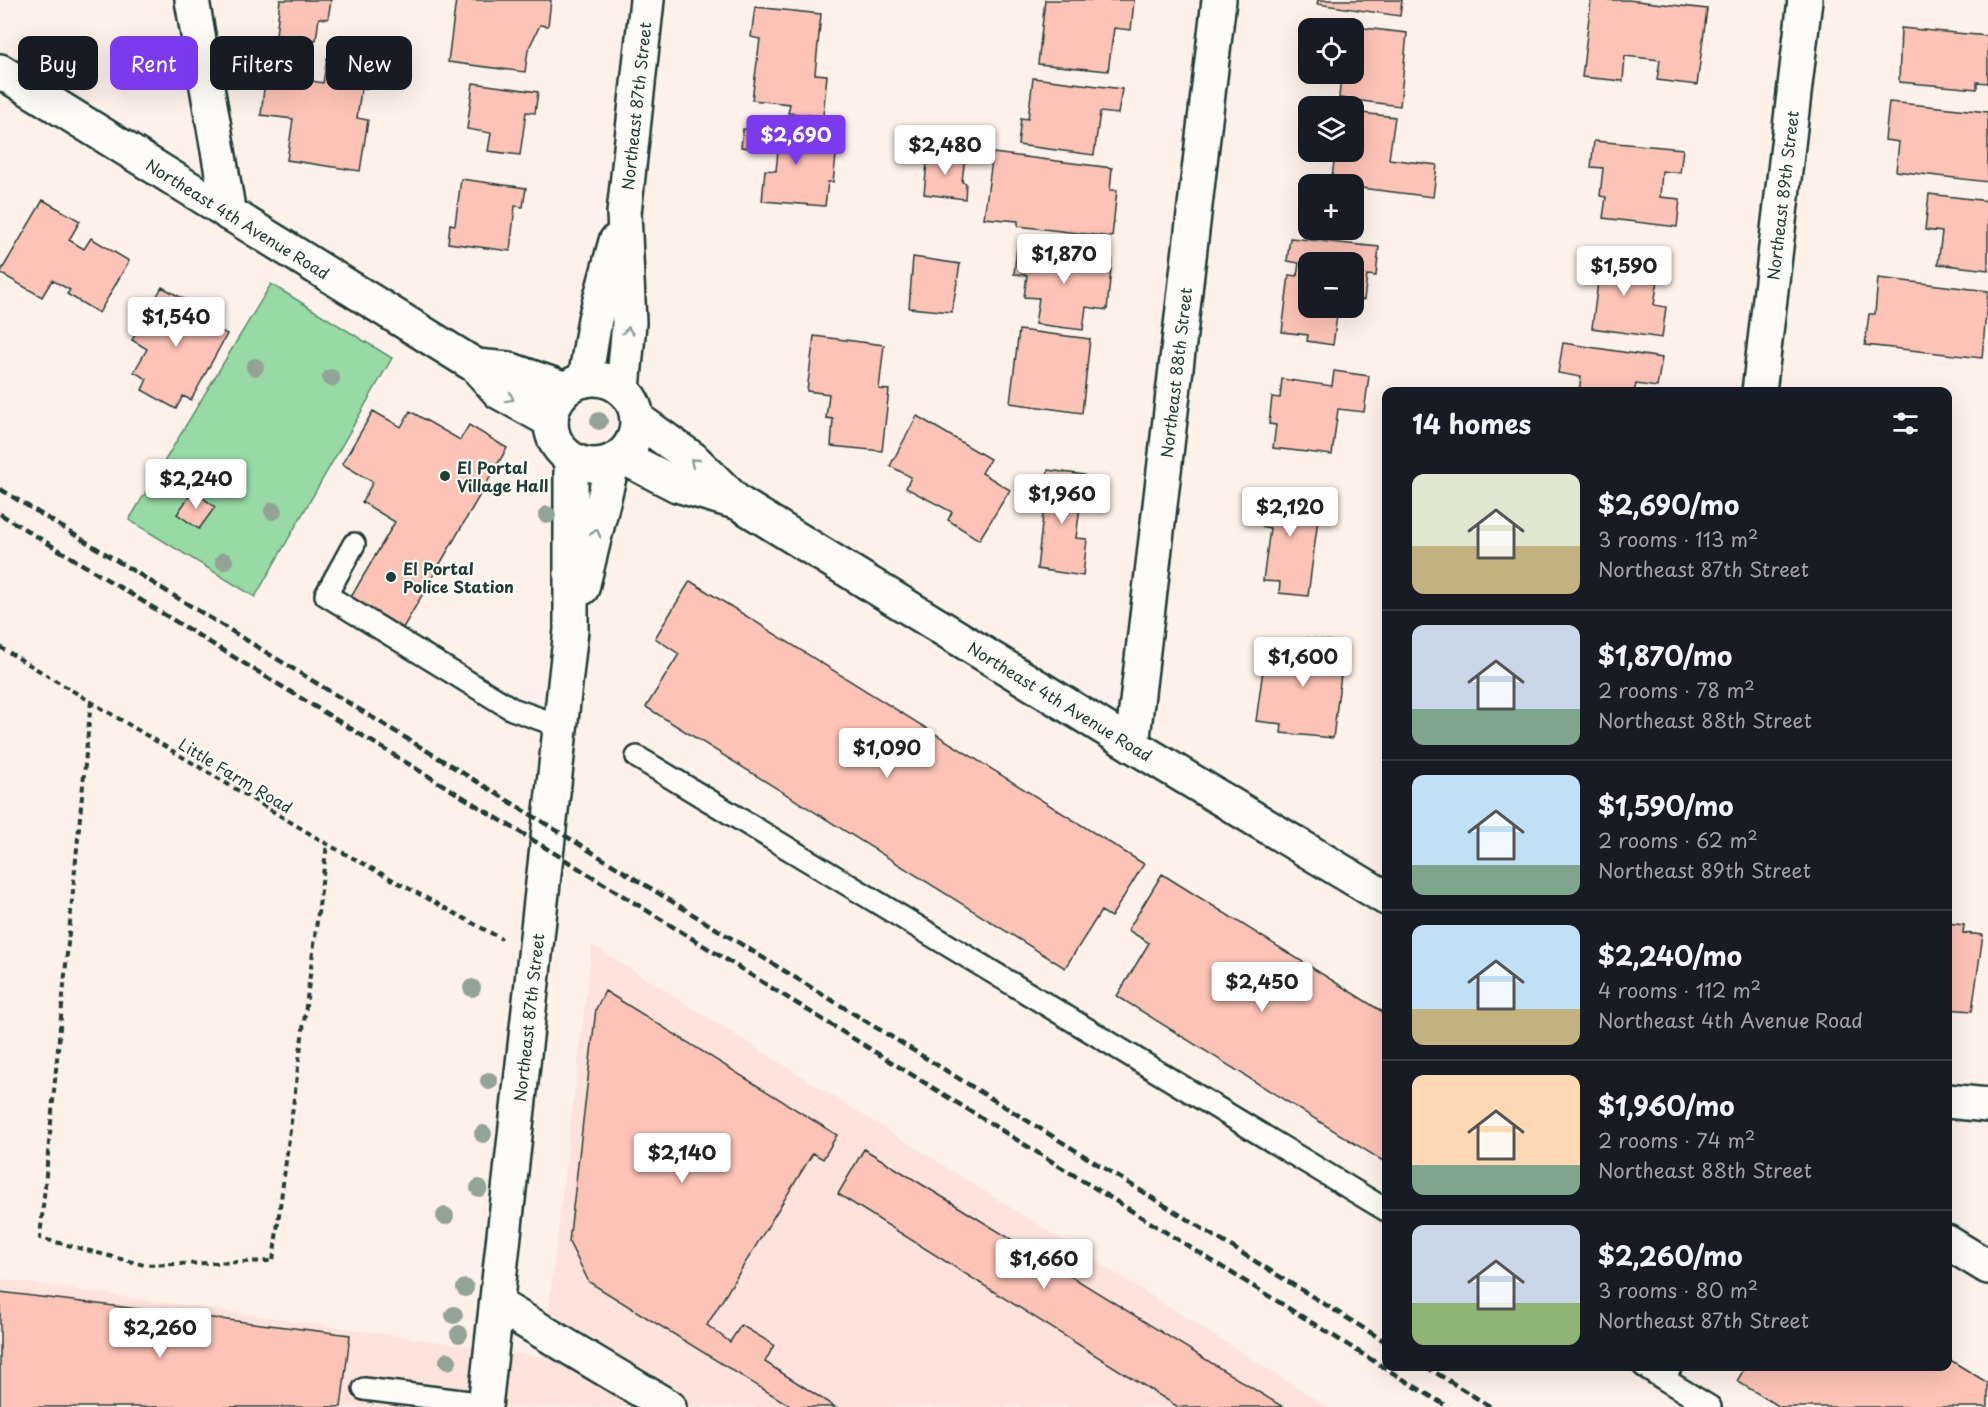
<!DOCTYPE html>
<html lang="en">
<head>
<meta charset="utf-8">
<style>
	:root { --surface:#171b24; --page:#20242c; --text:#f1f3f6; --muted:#9ea1a6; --line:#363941; --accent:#7c3aed }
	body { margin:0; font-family:"Playpen Sans",sans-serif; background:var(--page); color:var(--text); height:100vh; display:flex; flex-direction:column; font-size:22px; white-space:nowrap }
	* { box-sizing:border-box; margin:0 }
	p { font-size:20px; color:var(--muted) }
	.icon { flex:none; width:33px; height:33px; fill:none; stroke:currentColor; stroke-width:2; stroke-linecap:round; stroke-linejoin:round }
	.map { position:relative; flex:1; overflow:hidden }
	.panel { position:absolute; left:1382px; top:387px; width:570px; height:984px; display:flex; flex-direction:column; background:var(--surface); border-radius:12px; box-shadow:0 6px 24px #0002 }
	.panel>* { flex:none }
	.hud { position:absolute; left:18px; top:36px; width:570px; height:54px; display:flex; gap:12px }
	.tools { position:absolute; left:1298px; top:18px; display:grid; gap:12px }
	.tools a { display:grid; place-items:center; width:66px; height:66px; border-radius:12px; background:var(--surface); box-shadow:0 6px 24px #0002; font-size:30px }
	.price { position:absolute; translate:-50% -51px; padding:0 14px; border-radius:6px; background:#fff; color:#222; font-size:20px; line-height:39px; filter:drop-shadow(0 2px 3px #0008) }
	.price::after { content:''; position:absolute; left:50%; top:36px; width:18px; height:14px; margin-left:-9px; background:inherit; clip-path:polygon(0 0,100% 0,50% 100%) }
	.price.current { background:var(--accent); color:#fff }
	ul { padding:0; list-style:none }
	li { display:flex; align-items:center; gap:18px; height:150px; padding:0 30px }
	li+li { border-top:2px solid var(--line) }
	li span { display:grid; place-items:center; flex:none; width:168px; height:120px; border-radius:12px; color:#555 }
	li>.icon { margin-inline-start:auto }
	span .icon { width:72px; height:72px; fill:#fffc; stroke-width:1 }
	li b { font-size:26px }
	h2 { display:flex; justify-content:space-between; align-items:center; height:72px; padding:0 30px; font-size:26px }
	.pill { padding:0 21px; border-radius:12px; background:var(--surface); box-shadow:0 6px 24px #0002; font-size:21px; line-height:54px }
	.pill.current { background:var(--accent); color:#fff }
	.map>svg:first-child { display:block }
</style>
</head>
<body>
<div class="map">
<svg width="1988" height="1407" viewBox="0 0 1988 1407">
	<rect width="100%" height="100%" fill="#fdf1ea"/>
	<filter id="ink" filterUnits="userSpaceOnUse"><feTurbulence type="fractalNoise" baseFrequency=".0167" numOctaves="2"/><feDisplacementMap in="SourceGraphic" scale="12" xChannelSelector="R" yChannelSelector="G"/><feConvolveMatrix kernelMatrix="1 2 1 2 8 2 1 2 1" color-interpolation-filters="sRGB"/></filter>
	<g filter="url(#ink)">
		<path fill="#fde3db" d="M592,945L1328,1407H0V1279L543,1357Z"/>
		<path fill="#97daa5" stroke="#5b8c6c" stroke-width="1.5" d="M271,284L392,358L255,597L129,520Z"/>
		<path fill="#fdc3b7" stroke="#1f3d34" stroke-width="1.5" d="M280,0H331L328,19L319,18L316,40L276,35Z
			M456,0H551L548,26L540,25L528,50L525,72L448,62Z
			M1045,0H1134L1131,30L1114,28L1108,71L1038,64Z
			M1318,0H1402L1400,16L1317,4Z
			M1591,0H1628L1707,9L1697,85L1657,80L1660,60L1625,56L1623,81L1582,77Z
			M755,7L821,14L815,74L827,75L823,116L788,113L790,104L752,100L760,39L751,37Z
			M1347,26L1407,33L1400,106L1339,98L1341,74H1353V28H1347Z
			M1901,28L1988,36V83L1977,82V89L1899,82Z
			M327,58L383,66L380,84L361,90L357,118L368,120L360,171L287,160L293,119L261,115L267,62L303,67L301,79L323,83Z
			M1033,78L1122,89L1118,114L1100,112L1094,155L1018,145L1021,118L1028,119Z
			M473,83L538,92L535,113L526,112L520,155L488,151L491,133L467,129Z
			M1889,102L1988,112V182L1896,171L1899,142L1885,140Z
			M1353,112L1395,117L1389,159L1437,165L1433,197L1353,187V184H1331L1334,162L1327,160L1328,152H1353Z
			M743,129L838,139L833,182H828L825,206L762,201L765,170L776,171L778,151L741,147Z
			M1594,141L1683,149L1680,173L1662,171L1660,197L1680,199L1677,227L1603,218L1606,197L1600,196L1603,168L1591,167Z
			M928,152L965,156L962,182L966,183L965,199L924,194Z
			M993,153L1112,168L1110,190H1117L1112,237L1018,226V221L984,218Z
			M461,179L526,188L523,207L515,206L510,251L448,243L450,224L455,225Z
			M1929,194L1988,201V270L1938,264L1942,232L1925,230Z
			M43,200L80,221L69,240L84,249L91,238L129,261L99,313L67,294L70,290L52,280L42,297L0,273Z
			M1290,238L1379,247L1376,276L1367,275L1364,300L1353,299V262H1308V308H1338L1333,345L1307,341L1308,335L1282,332L1289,275L1297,276L1299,263L1287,261Z
			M1017,248L1112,258L1107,310L1086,307L1083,330L1035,324L1039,298L1024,297L1027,275L1014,274Z
			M1582,253L1605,254L1604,259L1628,262V269L1659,273L1654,305L1666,307L1662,338L1592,328L1598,282L1580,280Z
			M913,257L960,264L952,312L909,308Z
			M1878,278L1988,291L1982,358L1865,345L1869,314H1875Z
			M162,287L207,312L204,318L217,324L215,328L227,334L191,400L183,396L176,409L142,390L147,379L134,372L147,349L132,340Z
			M1019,330L1090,339L1082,413L1010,403Z
			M814,336L884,345L879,389L889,390L882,451L831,446L833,419L826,418L829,394L807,391Z
			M1563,343L1662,358L1657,387L1636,384L1634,392H1579L1581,377L1558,373Z
			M1334,371L1369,376L1364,412L1338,409L1332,455L1273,448L1276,425L1269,424L1272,397L1280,398L1282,379L1332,386Z
			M373,411L401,427L410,411L460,440L469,425L507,448L403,628L351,597L395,522L362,502L373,482L342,464Z
			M917,416L990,459L982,473L1010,490L979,540L948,520L952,512L906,488L911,477L890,466Z
			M1048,470L1084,475L1076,538L1087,539L1083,576L1037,569Z
			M1261,488L1321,496L1308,596L1279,593L1280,582L1263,581L1270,528L1263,527L1264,519L1256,518Z
			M193,491L215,507L199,529L177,514Z
			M690,581L1144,864L1111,917L1101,911L1065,968L646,707L679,654L655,638Z
			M1307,638L1345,643L1333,738L1281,733L1282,724L1256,721L1263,670L1274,671L1278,641L1306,645Z
			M1162,874L1386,1014V1163L1117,996L1149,943L1128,930Z
			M1947,923L1964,925L1963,933L1983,935L1972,1011L1947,1009Z
			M605,991L837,1135L823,1159L813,1153L707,1325L730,1342L741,1325L774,1345L765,1362L835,1407H792L589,1282L569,1242L596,1009Z
			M864,1149L962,1209L1283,1407H1178L838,1194Z
			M0,1292L350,1335L341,1407H0Z
			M1947,1358L1988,1383V1407H1780L1737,1381L1746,1366H1947Z"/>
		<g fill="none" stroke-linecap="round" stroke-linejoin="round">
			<defs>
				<path id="service" d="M354,544L326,595L512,709L560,726
					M637,757L1386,1210
					M1644,1366L1664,1379
					M1671,1366L1664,1379L1710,1407
					M364,1389L486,1404"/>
				<g id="minor">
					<path d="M192,0L229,214"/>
					<path id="s1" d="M0,71L476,366L499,392L551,421"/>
					<path d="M476,366L508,369L566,389"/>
					<path id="s2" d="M1759,392L1805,0"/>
					<path id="s3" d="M637,419L693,459L737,502L1132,745L1386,898"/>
					<path d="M621,456L677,485L732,501"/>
					<path id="s4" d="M1132,745L1219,0"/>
					<path d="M1947,1101L1988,1105"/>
					<path d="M1947,1242L1988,1267"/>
					<path d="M498,1305L669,1407"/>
				</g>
				<g id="tertiary">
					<circle cx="594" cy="422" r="43"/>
					<path d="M585,380L595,319L616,241"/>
					<path id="s5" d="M623,389L629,323L624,213L647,0"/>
					<path d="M582,588L613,461"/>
					<path id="s6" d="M485,1407L571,630V459"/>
				</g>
			</defs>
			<use href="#service" stroke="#1f3d34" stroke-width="26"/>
			<use href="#minor" stroke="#1f3d34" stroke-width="38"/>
			<use href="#tertiary" stroke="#1f3d34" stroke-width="38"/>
			<path stroke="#1f3d34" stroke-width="4" stroke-dasharray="6 4.5" stroke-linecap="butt" d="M0,647L327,844L502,939
				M91,701L40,1238L144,1265L273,1261L327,844"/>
			<use href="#service" stroke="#fdfcf7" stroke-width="21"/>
			<use href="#minor" stroke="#fdfcf7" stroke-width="33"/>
			<use href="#tertiary" stroke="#fdfcf7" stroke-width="33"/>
			<path stroke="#1f3d34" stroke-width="4.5" stroke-dasharray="9 4.5" stroke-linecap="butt" d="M0,489L582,846L1386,1342
				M0,514L546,848L1448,1407
				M1425,1366L1491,1407"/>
		</g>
		<g fill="#93a395">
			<circle cx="255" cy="367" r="9"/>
			<circle cx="331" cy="378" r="9"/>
			<circle cx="599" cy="421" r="9"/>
			<circle cx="169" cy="487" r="9"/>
			<circle cx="273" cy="511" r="9"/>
			<circle cx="547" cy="515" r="9"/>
			<circle cx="224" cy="561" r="9"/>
			<circle cx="472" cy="988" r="9"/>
			<circle cx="489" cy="1081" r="9"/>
			<circle cx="483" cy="1134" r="9"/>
			<circle cx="479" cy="1188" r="9"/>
			<circle cx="445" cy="1216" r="9"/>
			<circle cx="465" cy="1288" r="9"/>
			<circle cx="454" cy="1315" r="9"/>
			<circle cx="459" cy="1334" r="9"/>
			<circle cx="448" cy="1361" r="9"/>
		</g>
		<defs><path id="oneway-chevron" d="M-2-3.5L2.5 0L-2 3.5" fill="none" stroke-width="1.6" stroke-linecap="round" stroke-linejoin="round" transform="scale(1.5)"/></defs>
		<g stroke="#8e9c96">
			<use href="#oneway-chevron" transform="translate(628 331) rotate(-85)"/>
			<use href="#oneway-chevron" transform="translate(510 398) rotate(29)"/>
			<use href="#oneway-chevron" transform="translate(694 462) rotate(-139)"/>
			<use href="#oneway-chevron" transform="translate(596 533) rotate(-75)"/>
		</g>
	</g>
	<g fill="#1f3d34" stroke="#fdfcf7" stroke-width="2">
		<circle cx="445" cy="476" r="6"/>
		<circle cx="391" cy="577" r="6"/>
	</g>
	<g text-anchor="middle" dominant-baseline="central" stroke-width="4.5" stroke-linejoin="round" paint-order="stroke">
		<g font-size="16" fill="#1f3d34" stroke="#fdfcf7">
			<text stroke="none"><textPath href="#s5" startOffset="284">Northeast 87th Street</textPath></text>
			<text stroke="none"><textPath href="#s2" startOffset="198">Northeast 89th Street</textPath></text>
			<text stroke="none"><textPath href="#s1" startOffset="280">Northeast 4th Avenue Road</textPath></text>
			<text stroke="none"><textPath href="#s4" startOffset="375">Northeast 88th Street</textPath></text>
			<text stroke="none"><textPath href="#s3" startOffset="510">Northeast 4th Avenue Road</textPath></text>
			<text transform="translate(236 775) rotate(31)">Little Farm Road</text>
			<text stroke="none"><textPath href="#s6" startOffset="392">Northeast 87th Street</textPath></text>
		</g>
		<g font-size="16" font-weight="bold" fill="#1f3d34" stroke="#fdfcf7" text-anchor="start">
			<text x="457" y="467">El Portal<tspan x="457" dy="18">Village Hall</tspan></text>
			<text x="403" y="568">El Portal<tspan x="403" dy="18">Police Station</tspan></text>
		</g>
	</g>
</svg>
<div class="tools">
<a><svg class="icon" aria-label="locate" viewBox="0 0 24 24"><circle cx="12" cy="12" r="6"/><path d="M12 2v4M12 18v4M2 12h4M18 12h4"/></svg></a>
<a><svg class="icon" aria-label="layers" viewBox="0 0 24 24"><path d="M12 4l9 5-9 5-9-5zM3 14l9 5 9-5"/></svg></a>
<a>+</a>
<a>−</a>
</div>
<b class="price current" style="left:796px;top:166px">$2,690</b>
<b class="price" style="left:945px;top:176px">$2,480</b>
<b class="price" style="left:1064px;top:285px">$1,870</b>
<b class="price" style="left:1624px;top:297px">$1,590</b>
<b class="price" style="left:176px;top:348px">$1,540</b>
<b class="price" style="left:196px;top:510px">$2,240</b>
<b class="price" style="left:1062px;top:525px">$1,960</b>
<b class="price" style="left:1290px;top:538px">$2,120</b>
<b class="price" style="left:1303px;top:688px">$1,600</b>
<b class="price" style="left:887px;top:779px">$1,090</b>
<b class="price" style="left:1262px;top:1013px">$2,450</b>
<b class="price" style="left:682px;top:1184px">$2,140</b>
<b class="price" style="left:1044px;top:1290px">$1,660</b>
<b class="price" style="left:160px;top:1359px">$2,260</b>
<div class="hud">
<a class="pill">Buy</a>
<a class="pill current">Rent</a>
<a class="pill">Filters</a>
<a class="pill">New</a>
</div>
<section class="panel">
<h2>14 homes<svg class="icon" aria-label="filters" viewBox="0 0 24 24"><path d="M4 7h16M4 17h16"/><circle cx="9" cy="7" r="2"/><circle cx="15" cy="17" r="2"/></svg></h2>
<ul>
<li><span style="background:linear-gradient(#dfe7d0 60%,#c2b280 0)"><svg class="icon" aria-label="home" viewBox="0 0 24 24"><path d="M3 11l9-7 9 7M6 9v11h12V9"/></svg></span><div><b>$2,690/mo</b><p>3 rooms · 113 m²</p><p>Northeast 87th Street</p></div></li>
<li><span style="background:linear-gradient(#c9d6e8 70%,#7fa58c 0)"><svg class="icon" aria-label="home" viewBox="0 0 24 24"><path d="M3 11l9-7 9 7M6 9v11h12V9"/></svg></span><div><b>$1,870/mo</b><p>2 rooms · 78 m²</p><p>Northeast 88th Street</p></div></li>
<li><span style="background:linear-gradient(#bfe0f5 75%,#7fa58c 0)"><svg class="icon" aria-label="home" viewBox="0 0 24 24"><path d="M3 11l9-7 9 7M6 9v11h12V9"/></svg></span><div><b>$1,590/mo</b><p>2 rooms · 62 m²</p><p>Northeast 89th Street</p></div></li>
<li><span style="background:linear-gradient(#bfe0f5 70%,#c2b280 0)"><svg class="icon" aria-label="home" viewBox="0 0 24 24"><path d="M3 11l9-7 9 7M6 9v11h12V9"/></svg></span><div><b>$2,240/mo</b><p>4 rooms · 112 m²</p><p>Northeast 4th Avenue Road</p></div></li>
<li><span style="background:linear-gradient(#ffd9b3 75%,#7fa58c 0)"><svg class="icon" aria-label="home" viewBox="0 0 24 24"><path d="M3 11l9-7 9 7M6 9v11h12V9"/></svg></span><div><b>$1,960/mo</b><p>2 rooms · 74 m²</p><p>Northeast 88th Street</p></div></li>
<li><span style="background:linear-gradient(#c9d6e8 65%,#8fb573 0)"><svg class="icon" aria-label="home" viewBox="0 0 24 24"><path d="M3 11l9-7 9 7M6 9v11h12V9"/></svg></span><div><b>$2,260/mo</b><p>3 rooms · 80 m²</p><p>Northeast 87th Street</p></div></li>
</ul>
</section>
</div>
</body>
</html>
